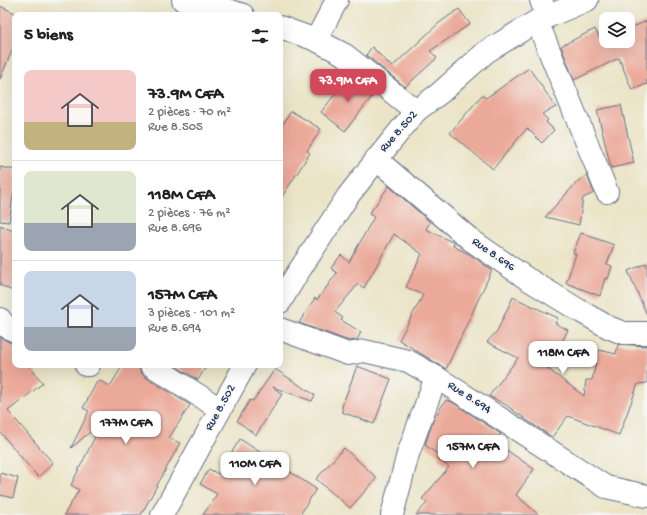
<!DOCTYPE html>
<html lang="fr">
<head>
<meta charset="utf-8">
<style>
	:root { --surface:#fff; --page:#f2f2f2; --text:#202124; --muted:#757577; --line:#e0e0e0; --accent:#d1495b }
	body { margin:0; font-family:"Gochi Hand",sans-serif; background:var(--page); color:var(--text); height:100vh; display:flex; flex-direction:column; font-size:15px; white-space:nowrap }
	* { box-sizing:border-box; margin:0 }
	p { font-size:13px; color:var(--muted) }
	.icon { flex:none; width:22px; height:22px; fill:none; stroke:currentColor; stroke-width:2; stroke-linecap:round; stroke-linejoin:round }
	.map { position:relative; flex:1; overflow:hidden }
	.side { position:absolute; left:12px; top:12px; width:271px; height:356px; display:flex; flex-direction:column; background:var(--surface); border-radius:8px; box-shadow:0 4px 16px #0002 }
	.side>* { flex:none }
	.tools { position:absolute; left:599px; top:12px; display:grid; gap:8px }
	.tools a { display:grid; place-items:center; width:36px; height:36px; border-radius:8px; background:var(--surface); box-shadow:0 4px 16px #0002; font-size:20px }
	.price { position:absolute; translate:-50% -34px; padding:0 9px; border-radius:8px; background:#fff; color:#222; font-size:13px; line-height:26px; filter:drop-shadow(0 1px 2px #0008) }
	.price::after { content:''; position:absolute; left:50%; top:24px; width:12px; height:9px; margin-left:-6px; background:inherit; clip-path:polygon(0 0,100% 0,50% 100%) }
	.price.current { background:var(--accent); color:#fff }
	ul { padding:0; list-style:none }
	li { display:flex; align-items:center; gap:12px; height:100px; padding:0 12px }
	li+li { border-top:1px solid var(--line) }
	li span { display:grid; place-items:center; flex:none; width:112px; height:80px; border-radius:8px; color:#555 }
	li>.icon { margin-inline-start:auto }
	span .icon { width:48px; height:48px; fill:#fffc; stroke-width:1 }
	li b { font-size:17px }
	h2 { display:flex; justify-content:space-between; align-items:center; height:48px; padding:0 12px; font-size:17px }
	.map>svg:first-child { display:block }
</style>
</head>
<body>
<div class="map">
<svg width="647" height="515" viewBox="0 0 647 515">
	<rect width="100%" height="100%" fill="#f6f6f2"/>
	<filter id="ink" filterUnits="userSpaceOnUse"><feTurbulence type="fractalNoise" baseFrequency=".025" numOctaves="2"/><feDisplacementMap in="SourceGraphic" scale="8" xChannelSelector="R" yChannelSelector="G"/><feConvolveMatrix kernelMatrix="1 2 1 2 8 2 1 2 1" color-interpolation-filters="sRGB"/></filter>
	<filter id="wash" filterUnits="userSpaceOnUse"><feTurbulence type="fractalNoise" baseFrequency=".012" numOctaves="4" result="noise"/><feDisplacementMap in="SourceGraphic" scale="16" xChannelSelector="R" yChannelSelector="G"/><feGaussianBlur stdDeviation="0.9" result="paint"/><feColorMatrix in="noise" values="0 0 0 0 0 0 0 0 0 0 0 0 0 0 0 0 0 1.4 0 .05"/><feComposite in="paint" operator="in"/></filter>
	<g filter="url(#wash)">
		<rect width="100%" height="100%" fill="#ebe4c7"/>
		<g id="blocks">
			<path fill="#eba999" d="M0,6L15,13V44L0,79Z
				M459,9L470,24L430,51L437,58L405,87L366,55L372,47L392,67L439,23Z
				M647,21V84L632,90L619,58L574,80L561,46L595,29L601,41H628V29Z
				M529,68L556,107L542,114L548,120L546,122L554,130L542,143L527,128L493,169L450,133L482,95L486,98Z
				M350,75L374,94L345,131L321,112Z
				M621,105L634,163L611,168L597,110Z
				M291,111L321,129L307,151L310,153L280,200V129Z
				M0,167L15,170V184L9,222L0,221Z
				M587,175L594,193L583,198L579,225L545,217L578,181Z
				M389,186L430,222L426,229L454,243L453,246L469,254L492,270L446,369L399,340L423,295L406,287L422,254L394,234L364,288L358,284L335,312L343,318L341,320L361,332L357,340L349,341L299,323L315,298L317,300L337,273L331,268L341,255L349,262L374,217L369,214Z
				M0,225L15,232V292L0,285Z
				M581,233L614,245L607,264L612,266L608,279L605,278L600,296L566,283L576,254L573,253Z
				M647,263V315L628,271Z
				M513,297L558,318L555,323L568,330L548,369L584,396L586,380H592L599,350L616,354L618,344L647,346V383L638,384L619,435L568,416L552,437L528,421L506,405L489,396L518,358L487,342L497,331Z
				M0,337L11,343L15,346V365H28L43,383L8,411L53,463L38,477L0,432Z
				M123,365H139L140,371L144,376L190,405L169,438L180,443L141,515H64L79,490L71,485L103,421L71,448L89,411L83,408L98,380L110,386Z
				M174,365H207L198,380Z
				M357,366L391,379L374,424L342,412V406Z
				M275,369L315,395L312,401L273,387L282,394L256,435L237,421L250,400L253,401Z
				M446,400L452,402L501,434L495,442L534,469L516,495L539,515H416L427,503L422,499L449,467L438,459L440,456L425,445L434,418Z
				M240,439L316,489L300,515H203L217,494L200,484L209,469L218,474Z
				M344,448L377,478L350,508L316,479Z
				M0,473L18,478L13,498L0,495Z"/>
		</g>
	</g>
	<g filter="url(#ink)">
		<use href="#blocks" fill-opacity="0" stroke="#646e83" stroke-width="1"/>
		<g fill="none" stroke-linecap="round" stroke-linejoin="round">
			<defs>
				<path id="minor" d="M183,0L224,9L243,15
					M541,0L547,17
					M537,21L607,192
					M280,27L316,40L345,55L416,111
					M316,40L337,0
					M376,159L471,240L526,278L580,311L608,327L623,333H647
					M0,319L5,326L15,331
					M280,329L348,354L364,351L408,361L436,377L606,487L647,496
					M86,365H89
					M151,365L220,409
					M392,515L408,454L436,377"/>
				<path id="major" d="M280,302L295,277L348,196L381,154L416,111L440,93L486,52L537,21L587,0
					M162,515L245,365"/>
			</defs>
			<use href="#minor" stroke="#646e83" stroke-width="24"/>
			<use href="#major" stroke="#646e83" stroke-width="24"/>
			<use href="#minor" stroke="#fff" stroke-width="22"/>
			<use href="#major" stroke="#fff" stroke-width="22"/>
		</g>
	</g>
	<g text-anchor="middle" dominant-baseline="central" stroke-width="3" stroke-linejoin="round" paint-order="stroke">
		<g font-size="12" fill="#1b2f5e" stroke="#f6f6f2">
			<text transform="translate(399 132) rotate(-49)">Rue 8.502</text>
			<text transform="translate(493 255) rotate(35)">Rue 8.696</text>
			<text transform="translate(469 398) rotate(33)">Rue 8.694</text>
			<text transform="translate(221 408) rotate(-61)">Rue 8.502</text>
		</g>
	</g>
</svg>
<div class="tools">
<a><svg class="icon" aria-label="layers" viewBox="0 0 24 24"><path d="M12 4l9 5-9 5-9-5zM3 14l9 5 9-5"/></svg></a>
</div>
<b class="price current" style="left:348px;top:103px">73.9M CFA</b>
<b class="price" style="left:563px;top:375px">118M CFA</b>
<b class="price" style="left:126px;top:445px">177M CFA</b>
<b class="price" style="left:473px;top:469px">157M CFA</b>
<b class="price" style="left:255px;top:486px">110M CFA</b>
<section class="side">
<h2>5 biens<svg class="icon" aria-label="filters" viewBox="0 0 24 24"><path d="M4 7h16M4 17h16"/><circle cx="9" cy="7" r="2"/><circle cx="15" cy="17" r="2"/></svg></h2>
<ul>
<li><span style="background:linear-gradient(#f6c9c9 65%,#c2b280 0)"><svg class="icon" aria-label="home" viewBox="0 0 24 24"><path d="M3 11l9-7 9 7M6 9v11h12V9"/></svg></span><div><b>73.9M CFA</b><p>2 pièces · 70 m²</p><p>Rue 8.505</p></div></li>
<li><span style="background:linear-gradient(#dfe7d0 65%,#9aa5b1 0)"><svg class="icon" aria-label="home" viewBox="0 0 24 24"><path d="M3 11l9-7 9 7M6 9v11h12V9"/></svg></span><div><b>118M CFA</b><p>2 pièces · 76 m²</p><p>Rue 8.696</p></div></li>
<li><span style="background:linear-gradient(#c9d6e8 70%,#9aa5b1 0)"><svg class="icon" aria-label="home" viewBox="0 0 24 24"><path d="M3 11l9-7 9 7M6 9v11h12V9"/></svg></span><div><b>157M CFA</b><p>3 pièces · 101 m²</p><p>Rue 8.694</p></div></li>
</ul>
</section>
</div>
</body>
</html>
